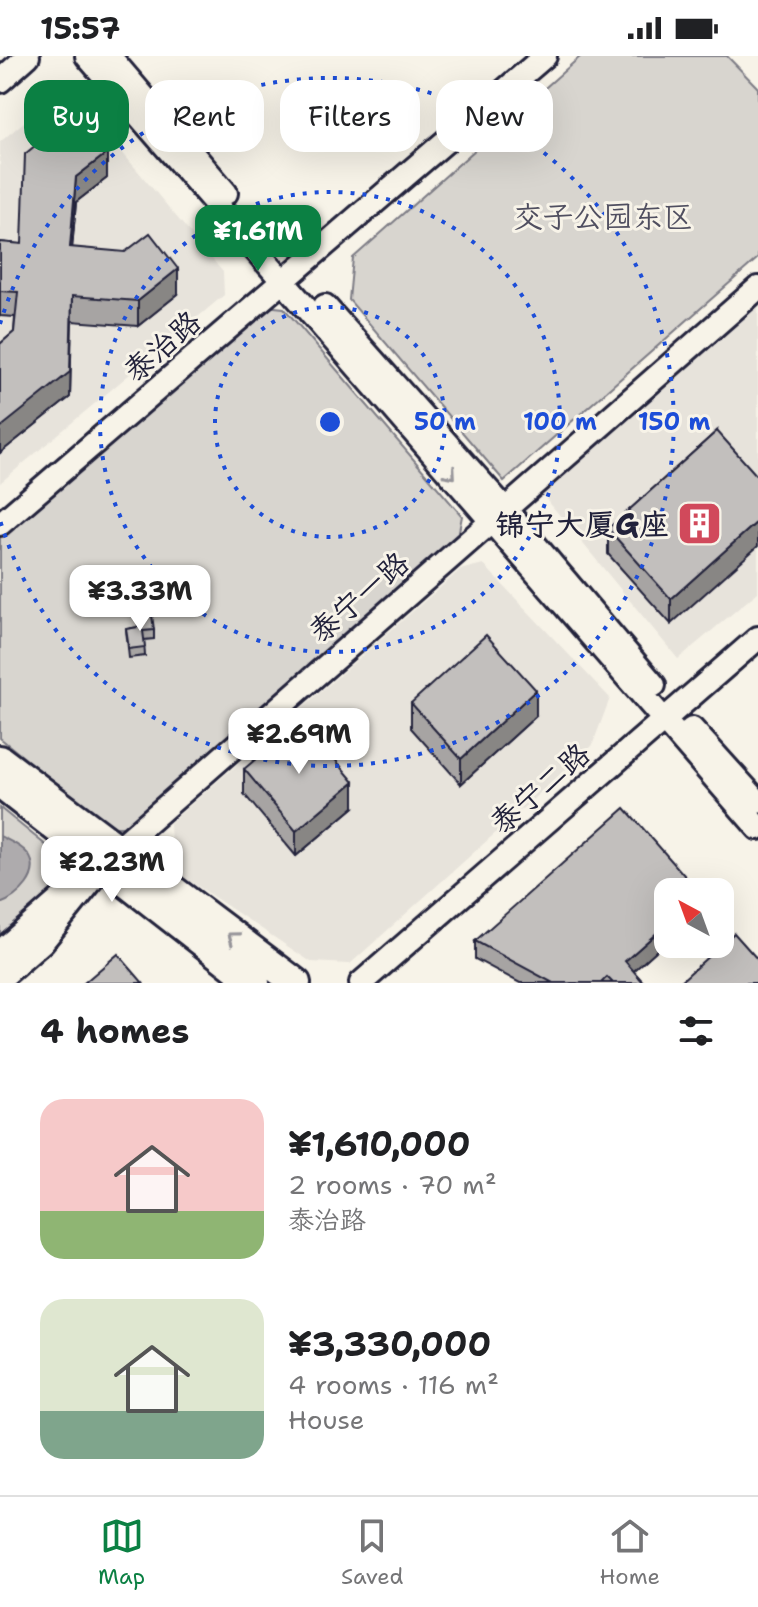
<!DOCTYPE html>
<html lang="en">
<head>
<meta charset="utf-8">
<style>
	:root { --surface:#fff; --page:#f2f2f2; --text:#202124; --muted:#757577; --line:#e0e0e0; --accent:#0b8043 }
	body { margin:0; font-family:"Shantell Sans","LXGW WenKai TC",sans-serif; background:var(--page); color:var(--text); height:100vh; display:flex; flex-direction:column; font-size:30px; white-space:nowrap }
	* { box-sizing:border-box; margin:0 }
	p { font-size:26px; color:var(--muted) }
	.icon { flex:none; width:44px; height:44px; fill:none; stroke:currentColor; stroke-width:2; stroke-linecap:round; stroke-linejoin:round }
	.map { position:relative; height:927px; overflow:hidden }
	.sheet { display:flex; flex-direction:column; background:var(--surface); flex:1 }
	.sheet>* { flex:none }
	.guide { position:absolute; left:24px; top:24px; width:710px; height:72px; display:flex; gap:16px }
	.needle { width:52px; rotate:319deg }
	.buttons { position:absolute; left:654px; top:822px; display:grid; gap:16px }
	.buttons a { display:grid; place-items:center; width:80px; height:80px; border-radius:16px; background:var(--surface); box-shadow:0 8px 32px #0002; font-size:40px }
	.price { position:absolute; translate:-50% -68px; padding:0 18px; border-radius:16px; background:#fff; color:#222; font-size:26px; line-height:52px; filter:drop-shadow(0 2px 4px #0008) }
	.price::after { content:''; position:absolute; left:50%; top:48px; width:24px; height:18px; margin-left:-12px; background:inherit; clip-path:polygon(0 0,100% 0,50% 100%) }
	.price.on { background:var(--accent); color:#fff }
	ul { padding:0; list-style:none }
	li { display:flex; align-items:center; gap:24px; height:200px; padding:0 40px }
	li span { display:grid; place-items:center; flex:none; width:224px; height:160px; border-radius:24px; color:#555 }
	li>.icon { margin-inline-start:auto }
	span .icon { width:96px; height:96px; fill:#fffc; stroke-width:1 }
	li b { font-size:34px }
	h2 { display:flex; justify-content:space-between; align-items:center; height:96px; padding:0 40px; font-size:34px }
	.tag { padding:0 28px; border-radius:24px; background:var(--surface); box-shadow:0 8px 32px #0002; font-size:28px; line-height:72px }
	.tag.on { background:var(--accent); color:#fff }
	.status { display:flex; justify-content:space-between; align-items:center; height:56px; padding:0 40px; background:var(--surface); direction:ltr }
	.status svg { height:22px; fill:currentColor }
	.dock { display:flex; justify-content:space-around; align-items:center; height:112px; border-top:2px solid var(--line); background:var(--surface); font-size:22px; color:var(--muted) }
	.dock a { display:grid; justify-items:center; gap:4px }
	.dock .on { color:var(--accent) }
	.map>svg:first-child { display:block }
</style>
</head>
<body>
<div class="status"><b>15:57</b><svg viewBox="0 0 49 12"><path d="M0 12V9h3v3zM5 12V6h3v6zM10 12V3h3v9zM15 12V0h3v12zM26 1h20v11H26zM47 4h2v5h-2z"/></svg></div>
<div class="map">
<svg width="758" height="927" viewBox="0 0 758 927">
	<rect width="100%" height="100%" fill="#f7f3e8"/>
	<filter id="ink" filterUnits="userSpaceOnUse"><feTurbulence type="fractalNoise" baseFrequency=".0125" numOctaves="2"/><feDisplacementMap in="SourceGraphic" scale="16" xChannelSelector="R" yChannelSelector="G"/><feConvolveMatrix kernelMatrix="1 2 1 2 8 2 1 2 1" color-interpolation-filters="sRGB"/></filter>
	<g filter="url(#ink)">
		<path fill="#e7e3db" d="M83,50L223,216L224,239L0,427V86L41,52Z
			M758,249V536L678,603L538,433Z
			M483,508L610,642L592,690L350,908L311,906L172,813L170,767L460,514Z"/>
		<path fill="#d8d5cf" stroke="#7d7c85" stroke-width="2" d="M581,0H727L758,32V202L504,425L349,244L353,202Z
			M265,250L284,252L462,460L458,480L130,771H109L0,682V479Z
			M0,752L69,808L65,829L0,887Z"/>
		<path fill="#aeabad" stroke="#76747f" stroke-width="2" d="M0,780C9,785 21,789 28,798C43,818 18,842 0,848Z"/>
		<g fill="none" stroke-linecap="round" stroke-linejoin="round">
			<defs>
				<path id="minor" d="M87,0L758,772
					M109,0L226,137
					M0,25L28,0
					M325,250L505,453L654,629
					M0,468L545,0
					M692,673L758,746
					M106,803L758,232
					M0,896L65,839
					M361,927L758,582"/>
				<path id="major" d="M0,704L296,927
					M4,731L255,927
					M0,919L40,884L102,807"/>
			</defs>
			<use href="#minor" stroke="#22223b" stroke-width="28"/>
			<use href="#major" stroke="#22223b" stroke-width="34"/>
			<use href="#minor" stroke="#f7f3e8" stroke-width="22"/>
			<use href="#major" stroke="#f7f3e8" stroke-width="28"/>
		</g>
		<path fill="#a7a4a3" stroke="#22223b" stroke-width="2" d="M107,122L76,146L72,192L178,238L138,270L72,265L70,341L0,397V288L14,276L15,261L0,260V186L22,188Z
			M717,375L671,568L608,498V473Z
			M138,562L154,574V583L144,584L145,600L129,602L126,573L138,571Z
			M411,647L536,660L461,728L411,672Z
			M244,713L354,751L296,800L244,738Z
			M668,884L633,915L644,927H520L475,903V885Z"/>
		<path fill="#888684" stroke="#22223b" stroke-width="2" d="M107,97V122L76,146L70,217V191L76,121Z
			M178,213V238L138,270V245Z
			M72,240L70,341L0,397V372Z
			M758,465V490L671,568V543Z
			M536,634V660L461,728V703Z
			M354,726V751L296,800V775Z
			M668,867V884L625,923V905Z"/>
		<path fill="#c2bfbd" stroke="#22223b" stroke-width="2" d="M74,58L107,97L76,121L70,191L125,196L150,177L178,213L138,245L72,240L70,316L0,372V288L14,276L18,236L0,235V186L22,188L25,98Z
			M717,375L758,421V465L671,543L608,473Z
			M152,559L154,574L143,575L145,591L129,593L126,573L139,571L138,562Z
			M486,579L536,634L461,703L411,647Z
			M302,664L354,726L296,775L244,713Z
			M625,752L699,836H668V867L625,905L644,927H613L607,921L601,927H553L475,885Z
			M734,877L758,904V927H679Z
			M118,898L143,927H84Z"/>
		<defs><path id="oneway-chevron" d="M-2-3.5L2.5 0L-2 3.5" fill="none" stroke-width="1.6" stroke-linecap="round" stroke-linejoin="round" transform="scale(2)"/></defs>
		<g stroke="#97959a">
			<use href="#oneway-chevron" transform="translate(451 418) rotate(49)"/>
			<use href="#oneway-chevron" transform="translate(233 881) rotate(-143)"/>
		</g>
	</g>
	<g fill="none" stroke="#1d4ed8" stroke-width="4" stroke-dasharray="4 8">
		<circle cx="330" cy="366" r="115"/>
		<circle cx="330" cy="366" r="230"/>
		<path d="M0 268A344 344 0 1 1 0 464"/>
	</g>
	<defs>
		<symbol id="building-square" viewBox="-11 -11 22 22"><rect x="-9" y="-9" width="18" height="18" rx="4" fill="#d1495b" stroke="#f7f3e8"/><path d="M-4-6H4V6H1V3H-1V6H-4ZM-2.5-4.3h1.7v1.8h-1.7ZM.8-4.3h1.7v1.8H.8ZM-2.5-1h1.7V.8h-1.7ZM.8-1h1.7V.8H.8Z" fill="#fff"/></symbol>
	</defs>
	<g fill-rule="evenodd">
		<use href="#building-square" x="674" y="442" width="51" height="51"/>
	</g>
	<g text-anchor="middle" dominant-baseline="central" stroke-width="6" stroke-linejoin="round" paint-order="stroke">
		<g font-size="30" fill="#504f60" stroke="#f7f3e8">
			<text x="603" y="160">交子公园东区</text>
		</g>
		<g font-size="30" fill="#22223b" stroke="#f7f3e8">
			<text transform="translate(162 290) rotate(-41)">泰治路</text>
			<text transform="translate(359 541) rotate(-41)">泰宁一路</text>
			<text transform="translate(540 732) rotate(-41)">泰宁二路</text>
		</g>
		<g font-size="30" font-weight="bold" fill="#22223b" stroke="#f7f3e8" text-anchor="end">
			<text x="669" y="468">锦宁大厦G座</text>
		</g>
	</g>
	<circle cx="330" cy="366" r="12" fill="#1d4ed8" stroke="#f7f3e8" stroke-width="4"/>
	<g font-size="24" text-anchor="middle" font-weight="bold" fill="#1d4ed8" stroke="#f7f3e8" stroke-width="6" stroke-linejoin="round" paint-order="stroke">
		<text x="445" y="374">50 m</text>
		<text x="560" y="374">100 m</text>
		<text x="674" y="374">150 m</text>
	</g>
</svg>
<div class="buttons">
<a><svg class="needle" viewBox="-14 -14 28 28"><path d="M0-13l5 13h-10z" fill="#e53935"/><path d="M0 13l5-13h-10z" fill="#757577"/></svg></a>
</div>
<b class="price on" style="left:258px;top:217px">¥1.61M</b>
<b class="price" style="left:140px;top:577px">¥3.33M</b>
<b class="price" style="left:299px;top:720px">¥2.69M</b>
<b class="price" style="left:112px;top:848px">¥2.23M</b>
<div class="guide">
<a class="tag on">Buy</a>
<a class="tag">Rent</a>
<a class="tag">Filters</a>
<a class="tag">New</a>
</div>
</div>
<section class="sheet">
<h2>4 homes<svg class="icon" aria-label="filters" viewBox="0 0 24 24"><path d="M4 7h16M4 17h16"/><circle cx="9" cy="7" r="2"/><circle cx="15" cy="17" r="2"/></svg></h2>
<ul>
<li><span style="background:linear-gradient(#f6c9c9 70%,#8fb573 0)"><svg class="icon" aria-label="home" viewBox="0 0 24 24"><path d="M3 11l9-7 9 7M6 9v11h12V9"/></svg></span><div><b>¥1,610,000</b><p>2 rooms · 70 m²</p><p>泰治路</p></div></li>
<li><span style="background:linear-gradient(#dfe7d0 70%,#7fa58c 0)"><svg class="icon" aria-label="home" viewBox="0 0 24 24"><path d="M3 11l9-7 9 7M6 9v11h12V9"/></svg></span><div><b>¥3,330,000</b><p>4 rooms · 116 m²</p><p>House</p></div></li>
</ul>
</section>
<nav class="dock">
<a class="on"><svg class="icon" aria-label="map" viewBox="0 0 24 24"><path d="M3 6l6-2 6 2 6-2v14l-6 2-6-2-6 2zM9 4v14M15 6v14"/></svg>Map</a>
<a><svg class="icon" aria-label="saved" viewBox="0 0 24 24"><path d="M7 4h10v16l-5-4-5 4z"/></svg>Saved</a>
<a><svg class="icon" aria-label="home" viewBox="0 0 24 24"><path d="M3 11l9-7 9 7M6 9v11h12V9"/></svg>Home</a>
</nav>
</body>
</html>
